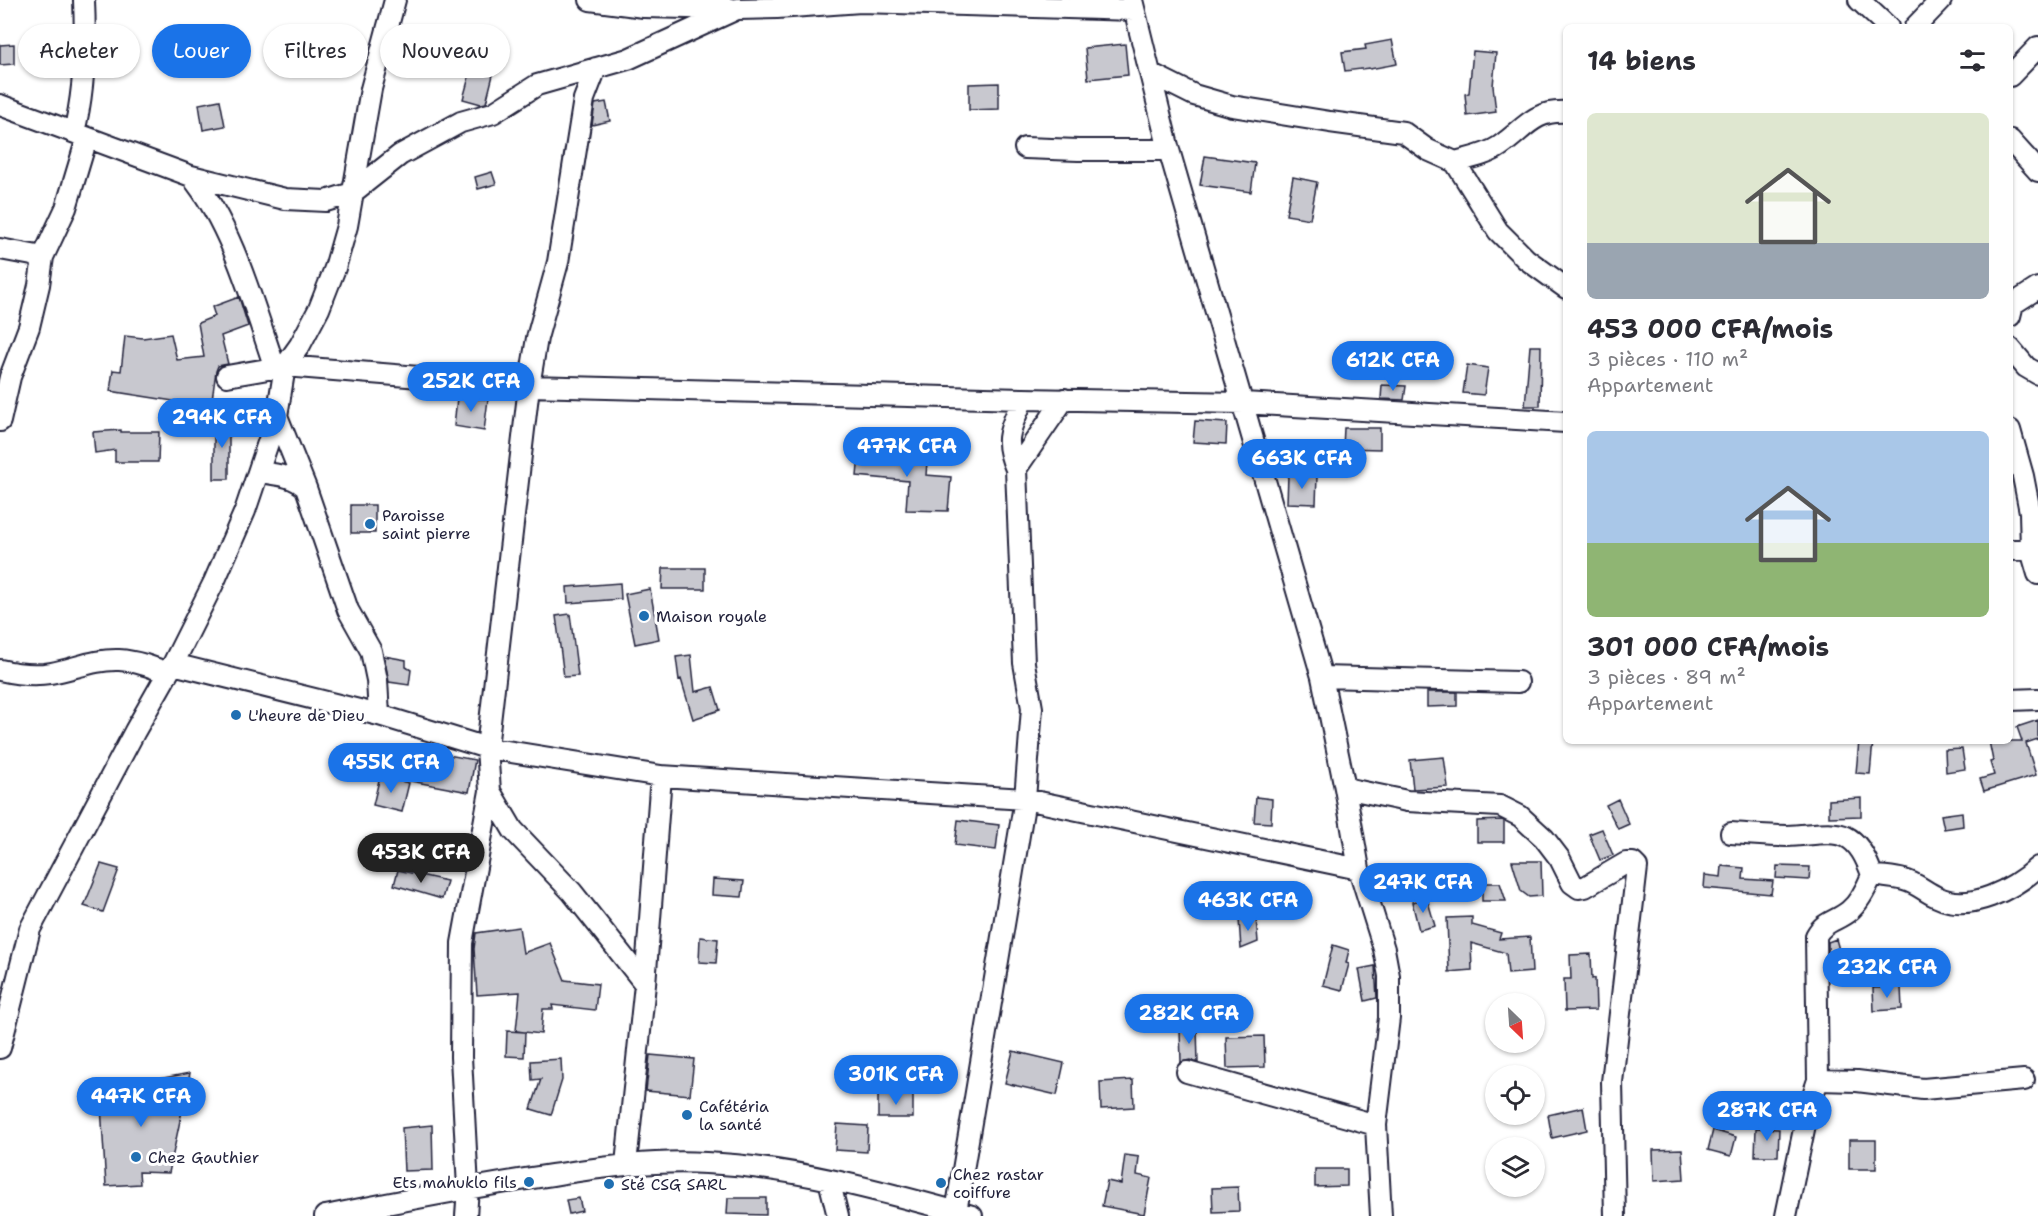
<!DOCTYPE html>
<html lang="fr">
<head>
<meta charset="utf-8">
<style>
	:root { --surface:#fff; --page:#f7f7f7; --text:#2b2b33; --muted:#7c7c81; --accent:#1a73e8 }
	body { margin:0; font-family:"Shantell Sans",sans-serif; background:var(--page); color:var(--text); height:100vh; display:flex; flex-direction:column; font-size:22px; white-space:nowrap }
	* { box-sizing:border-box; margin:0 }
	p { font-size:20px; color:var(--muted) }
	.icon { flex:none; width:33px; height:33px; fill:none; stroke:currentColor; stroke-width:2; stroke-linecap:round; stroke-linejoin:round }
	.map { position:relative; flex:1; overflow:hidden }
	.side { position:absolute; left:1563px; top:24px; width:450px; height:720px; display:flex; flex-direction:column; background:var(--surface); border-radius:9px; box-shadow:0 2px 4px #0004 }
	.side>* { flex:none }
	.guide { position:absolute; left:18px; top:24px; width:570px; height:54px; display:flex; gap:12px }
	.needle { width:39px; rotate:155deg }
	.buttons { position:absolute; left:1485px; top:993px; display:grid; gap:12px }
	.buttons a { display:grid; place-items:center; width:60px; height:60px; border-radius:50%; background:var(--surface); box-shadow:0 2px 4px #0004; font-size:30px }
	.price { position:absolute; translate:-50% -51px; padding:0 14px; border-radius:21px; background:var(--accent); color:#fff; font-size:20px; line-height:39px; filter:drop-shadow(0 2px 3px #0008) }
	.price::after { content:''; position:absolute; left:50%; top:36px; width:18px; height:14px; margin-left:-9px; background:inherit; clip-path:polygon(0 0,100% 0,50% 100%) }
	.price.selected { background:#222; color:#fff }
	ul { padding:0; list-style:none }
	li { display:grid; align-content:center; gap:12px; height:318px; padding:0 24px }
	li span { display:grid; place-items:center; height:186px; border-radius:9px; color:#555 }
	li>.icon { margin-inline-start:auto }
	span .icon { width:108px; height:108px; fill:#fffc; stroke-width:1 }
	li b { font-size:26px }
	h2 { display:flex; justify-content:space-between; align-items:center; height:72px; padding:0 24px; font-size:26px }
	.chip { padding:0 21px; border-radius:27px; background:var(--surface); box-shadow:0 2px 4px #0004; font-size:21px; line-height:54px }
	.chip.selected { background:var(--accent); color:#fff }
	.map>svg:first-child { display:block }
</style>
</head>
<body>
<div class="map">
<svg width="2038" height="1216" viewBox="0 0 2038 1216">
	<rect width="100%" height="100%" fill="#fff"/>
	<filter id="ink" filterUnits="userSpaceOnUse"><feTurbulence type="fractalNoise" baseFrequency=".0167" numOctaves="2"/><feDisplacementMap in="SourceGraphic" scale="12" xChannelSelector="R" yChannelSelector="G"/><feConvolveMatrix kernelMatrix="1 2 1 2 8 2 1 2 1" color-interpolation-filters="sRGB"/></filter>
	<g filter="url(#ink)">
		<path fill="#c8c8cf" stroke="#22223b" stroke-width="1.5" d="M1392,40L1397,64L1370,69L1369,68L1345,71L1342,52L1366,49L1365,45Z
			M14,44V64L0,65V45Z
			M1125,44L1128,75L1088,79L1085,48Z
			M448,47L457,65L439,73L431,55Z
			M1473,51L1496,53L1493,86L1496,112L1467,116L1465,94L1469,93Z
			M472,66L494,71L486,103L481,104L463,99Z
			M999,83V109L969,110V84Z
			M220,100L225,126L203,130L199,104Z
			M606,102L610,121L592,125L595,104Z
			M1205,156L1255,163L1251,192L1200,185Z
			M492,172L496,184L478,189L475,177Z
			M1293,177L1317,182L1310,219L1286,215Z
			M239,297L248,326L221,336L228,364L218,366L216,371L211,407L110,391L113,370L121,371L125,336L143,338L171,334L177,360L204,357L198,323L215,316L212,307Z
			M1530,346H1541L1540,406H1525Z
			M1467,365L1488,368L1484,395L1463,393Z
			M1382,385L1406,386L1404,400L1381,399Z
			M457,398L488,399L484,431L454,426Z
			M214,420H229V479H214Z
			M1195,421L1227,423L1226,444L1193,442Z
			M1344,428H1380V449L1343,448Z
			M121,430V432H159L158,462H115V450L95,453L93,432Z
			M860,446L902,450L900,460L927,462L926,475L951,477L948,511L906,510L908,481L857,476Z
			M1288,475L1317,476L1316,504L1287,503Z
			M351,505H375V533H351Z
			M663,568H705V589H662Z
			M620,583L621,599L568,603L567,587Z
			M650,589L659,639L635,644L625,594Z
			M570,614L578,676L564,677L556,616Z
			M691,655L695,692L713,687L720,710L693,719L681,679L679,680L676,657Z
			M384,656L406,660V667L411,670L409,685L389,682Z
			M1427,692H1457V706L1427,707Z
			M2038,720V739L2026,743L2036,775L1984,791L1980,779L1994,775L1990,762L1993,761L1989,741H2022L2017,727Z
			M1859,741H1873L1870,774L1856,773Z
			M411,748L475,760L469,792L405,780Z
			M1962,749L1965,769L1946,772L1945,750Z
			M1444,757L1448,787L1413,789L1410,760Z
			M380,776L409,783L402,812L373,805Z
			M1256,797L1272,799L1271,823L1254,822Z
			M1861,798V816L1829,817V800Z
			M1618,799L1629,824L1618,829L1606,805Z
			M1962,812L1963,826L1944,829L1941,815Z
			M958,820L999,825L996,850L955,845Z
			M1502,820L1504,821V842H1477V821Z
			M1602,829L1613,855L1600,860L1589,834Z
			M1512,861H1541L1542,896L1529,897L1521,891Z
			M101,864L119,869L103,912L84,906Z
			M1722,866L1744,868L1743,879L1773,881L1771,894L1704,888L1705,875L1721,877Z
			M1777,866L1810,867L1809,880L1776,878Z
			M398,870L447,881L442,899L394,885Z
			M713,879L744,881L742,897L712,895Z
			M1482,883H1500L1506,901H1482Z
			M1427,898L1435,926L1419,930L1412,902Z
			M1472,917V925L1501,933L1499,939L1530,937L1532,972L1508,974L1506,953L1471,943L1472,970L1449,972L1447,918Z
			M1256,918L1258,942L1241,949L1239,919Z
			M519,927L523,953L550,943L565,980L598,984L595,1010L552,1005L553,1009H543L541,1034L516,1031L520,992L477,995L474,949L476,933Z
			M700,937L718,939L716,963L699,962Z
			M1836,939L1841,957L1828,960V942Z
			M1333,945L1349,950L1346,963L1349,964L1342,990L1323,985Z
			M1591,954L1592,979L1595,978L1596,1010L1565,1011L1564,979H1571L1570,955Z
			M1375,966L1377,998L1365,1001L1359,969Z
			M1901,987L1902,1009L1874,1011L1873,988Z
			M1197,1029L1198,1063L1190,1060L1181,1062L1180,1030Z
			M507,1031L525,1032L524,1057L506,1056Z
			M1264,1036L1265,1067L1227,1068L1226,1037Z
			M1013,1051L1064,1063L1057,1095L1005,1083Z
			M650,1055L694,1059L690,1095L646,1091Z
			M561,1059L562,1080L551,1115L531,1109L541,1079L532,1080L531,1061Z
			M190,1073L169,1173L139,1172L140,1184L106,1186L100,1090Z
			M1133,1080L1134,1107L1101,1109L1100,1082Z
			M878,1094H913V1118H878Z
			M1583,1107L1587,1130L1552,1138L1548,1115Z
			M837,1124L868,1126L867,1152L835,1150Z
			M432,1125L433,1170L404,1171L402,1128Z
			M1756,1128L1779,1129L1778,1156H1755Z
			M1713,1130L1736,1137L1731,1156L1708,1150Z
			M1849,1140H1876V1169H1849Z
			M1682,1149L1684,1179L1654,1181L1653,1150Z
			M1125,1155L1139,1157L1137,1175L1151,1178L1144,1214L1102,1206L1107,1181L1121,1184Z
			M1315,1169H1347V1186L1315,1187Z
			M1238,1187L1239,1211L1213,1212L1212,1188Z
			M579,1198L582,1211L569,1214L566,1200Z
			M728,1198H766V1215L727,1214Z"/>
		<g fill="none" stroke-linecap="round" stroke-linejoin="round">
			<defs>
				<path id="minor" d="M590,0L644,7L731,9
					M1132,0L1169,150L1322,677L1345,788L1359,869L1384,949L1389,976V1018L1376,1125L1381,1216
					M1859,0L1888,27
					M1915,27L1941,0
					M1150,73L1194,95L1232,106L1330,122L1403,132L1428,150L1455,162L1498,231L1526,259L1566,288
					M2010,76L2038,47
					M0,105L191,176L285,199L326,201L352,193L400,155L461,122L493,113L537,85L628,59L737,9L777,8L861,2L1134,10
					M74,132C85,89 86,45 84,0
					M2010,140L2038,171
					M1025,148L1078,150H1169
					M1455,162C1470,158 1487,155 1500,146C1525,129 1533,110 1566,112
					M191,176C232,225 254,307 275,368
					M0,249L43,257
					M2010,316L2013,304L2038,288
					M2010,348L2026,367L2038,374
					M227,376L285,366L529,386L1023,399L1243,403L1566,422
					M277,416L306,488
					M0,421L10,377L29,327L39,285L43,257L66,208L87,138
					M2010,430L2023,476L2030,512L2031,550L2038,574
					M1016,469C1002,438 1011,428 1023,399
					M260,472C277,475 293,475 306,488L348,610L371,651L377,680L379,715
					M2010,550L2038,549
					M173,664L379,715L487,748L661,776L1025,799L1359,869
					M0,670C17,674 33,676 51,673C74,669 95,659 119,660C136,661 152,667 168,673
					M1322,677L1518,682
					M2010,700L2038,699
					M1345,788L1407,801L1500,806L1520,816L1544,838L1560,859L1572,883L1579,888L1585,887L1626,863H1633L1637,867L1612,1082L1615,1216
					M490,791L513,830L572,892L645,984
					M1731,833C1749,834 1768,836 1787,836C1832,834 1854,821 1872,875C1867,887 1860,902 1849,911C1837,921 1824,921 1816,936L1818,1080L1808,1110L1786,1216
					M1872,875C1883,877 1894,877 1904,880C1917,883 1925,892 1937,897C1970,913 2013,889 2038,867
					M0,1048L30,929L135,731L173,664L214,582L245,511L277,416L285,366L300,345L319,309L335,268L347,226L371,89L395,0
					M1187,1072L1376,1125
					M1818,1080L1857,1081L1923,1089L2024,1080
					M626,1164L645,984L661,776
					M829,1180L838,1216
					M956,1212L1025,799L1032,708L1024,663L1016,469L1064,399
					M325,1216C401,1201 476,1186 552,1175C603,1167 654,1160 706,1163C795,1167 885,1192 972,1216
					M466,1216L468,1188L461,1057L462,943L490,791L487,748L529,386L537,338L558,262L584,99L596,68"/>
			</defs>
			<use href="#minor" stroke="#22223b" stroke-width="24"/>
			<use href="#minor" stroke="#fff" stroke-width="20"/>
		</g>
	</g>
	<g fill="#1f6fb2" stroke="#fff" stroke-width="2">
		<circle cx="370" cy="524" r="6"/>
		<circle cx="644" cy="616" r="6"/>
		<circle cx="236" cy="715" r="6"/>
		<circle cx="687" cy="1115" r="6"/>
		<circle cx="136" cy="1157" r="6"/>
		<circle cx="529" cy="1182" r="6"/>
		<circle cx="941" cy="1183" r="6"/>
		<circle cx="609" cy="1184" r="6"/>
	</g>
	<g text-anchor="middle" dominant-baseline="central" stroke-width="6" stroke-linejoin="round" paint-order="stroke">
		<g font-size="16" fill="#22223b" stroke="#fff" text-anchor="start">
			<text x="382" y="515">Paroisse<tspan x="382" dy="18">saint pierre</tspan></text>
			<text x="656" y="616">Maison royale</text>
			<text x="248" y="715">L'heure de Dieu</text>
			<text x="699" y="1106">Cafétéria<tspan x="699" dy="18">la santé</tspan></text>
			<text x="148" y="1157">Chez Gauthier</text>
			<text x="953" y="1174">Chez rastar<tspan x="953" dy="18">coiffure</tspan></text>
			<text x="517" y="1182" text-anchor="end">Ets mahuklo fils</text>
			<text x="621" y="1184">Sté CSG SARL</text>
		</g>
	</g>
</svg>
<div class="buttons">
<a><svg class="needle" viewBox="-14 -14 28 28"><path d="M0-13l5 13h-10z" fill="#e53935"/><path d="M0 13l5-13h-10z" fill="#7c7c81"/></svg></a>
<a><svg class="icon" aria-label="locate" viewBox="0 0 24 24"><circle cx="12" cy="12" r="6"/><path d="M12 2v4M12 18v4M2 12h4M18 12h4"/></svg></a>
<a><svg class="icon" aria-label="layers" viewBox="0 0 24 24"><path d="M12 4l9 5-9 5-9-5zM3 14l9 5 9-5"/></svg></a>
</div>
<b class="price" style="left:1393px;top:392px">612K CFA</b>
<b class="price" style="left:471px;top:413px">252K CFA</b>
<b class="price" style="left:222px;top:449px">294K CFA</b>
<b class="price" style="left:907px;top:478px">477K CFA</b>
<b class="price" style="left:1302px;top:490px">663K CFA</b>
<b class="price" style="left:391px;top:794px">455K CFA</b>
<b class="price selected" style="left:421px;top:884px">453K CFA</b>
<b class="price" style="left:1423px;top:914px">247K CFA</b>
<b class="price" style="left:1248px;top:932px">463K CFA</b>
<b class="price" style="left:1887px;top:999px">232K CFA</b>
<b class="price" style="left:1189px;top:1045px">282K CFA</b>
<b class="price" style="left:896px;top:1106px">301K CFA</b>
<b class="price" style="left:141px;top:1128px">447K CFA</b>
<b class="price" style="left:1767px;top:1142px">287K CFA</b>
<div class="guide">
<a class="chip">Acheter</a>
<a class="chip selected">Louer</a>
<a class="chip">Filtres</a>
<a class="chip">Nouveau</a>
</div>
<section class="side">
<h2>14 biens<svg class="icon" aria-label="filters" viewBox="0 0 24 24"><path d="M4 7h16M4 17h16"/><circle cx="9" cy="7" r="2"/><circle cx="15" cy="17" r="2"/></svg></h2>
<ul>
<li><span style="background:linear-gradient(#dfe7d0 70%,#9aa5b1 0)"><svg class="icon" aria-label="home" viewBox="0 0 24 24"><path d="M3 11l9-7 9 7M6 9v11h12V9"/></svg></span><div><b>453 000 CFA/mois</b><p>3 pièces · 110 m²</p><p>Appartement</p></div></li>
<li><span style="background:linear-gradient(#a9c7e8 60%,#8fb573 0)"><svg class="icon" aria-label="home" viewBox="0 0 24 24"><path d="M3 11l9-7 9 7M6 9v11h12V9"/></svg></span><div><b>301 000 CFA/mois</b><p>3 pièces · 89 m²</p><p>Appartement</p></div></li>
</ul>
</section>
</div>
</body>
</html>
